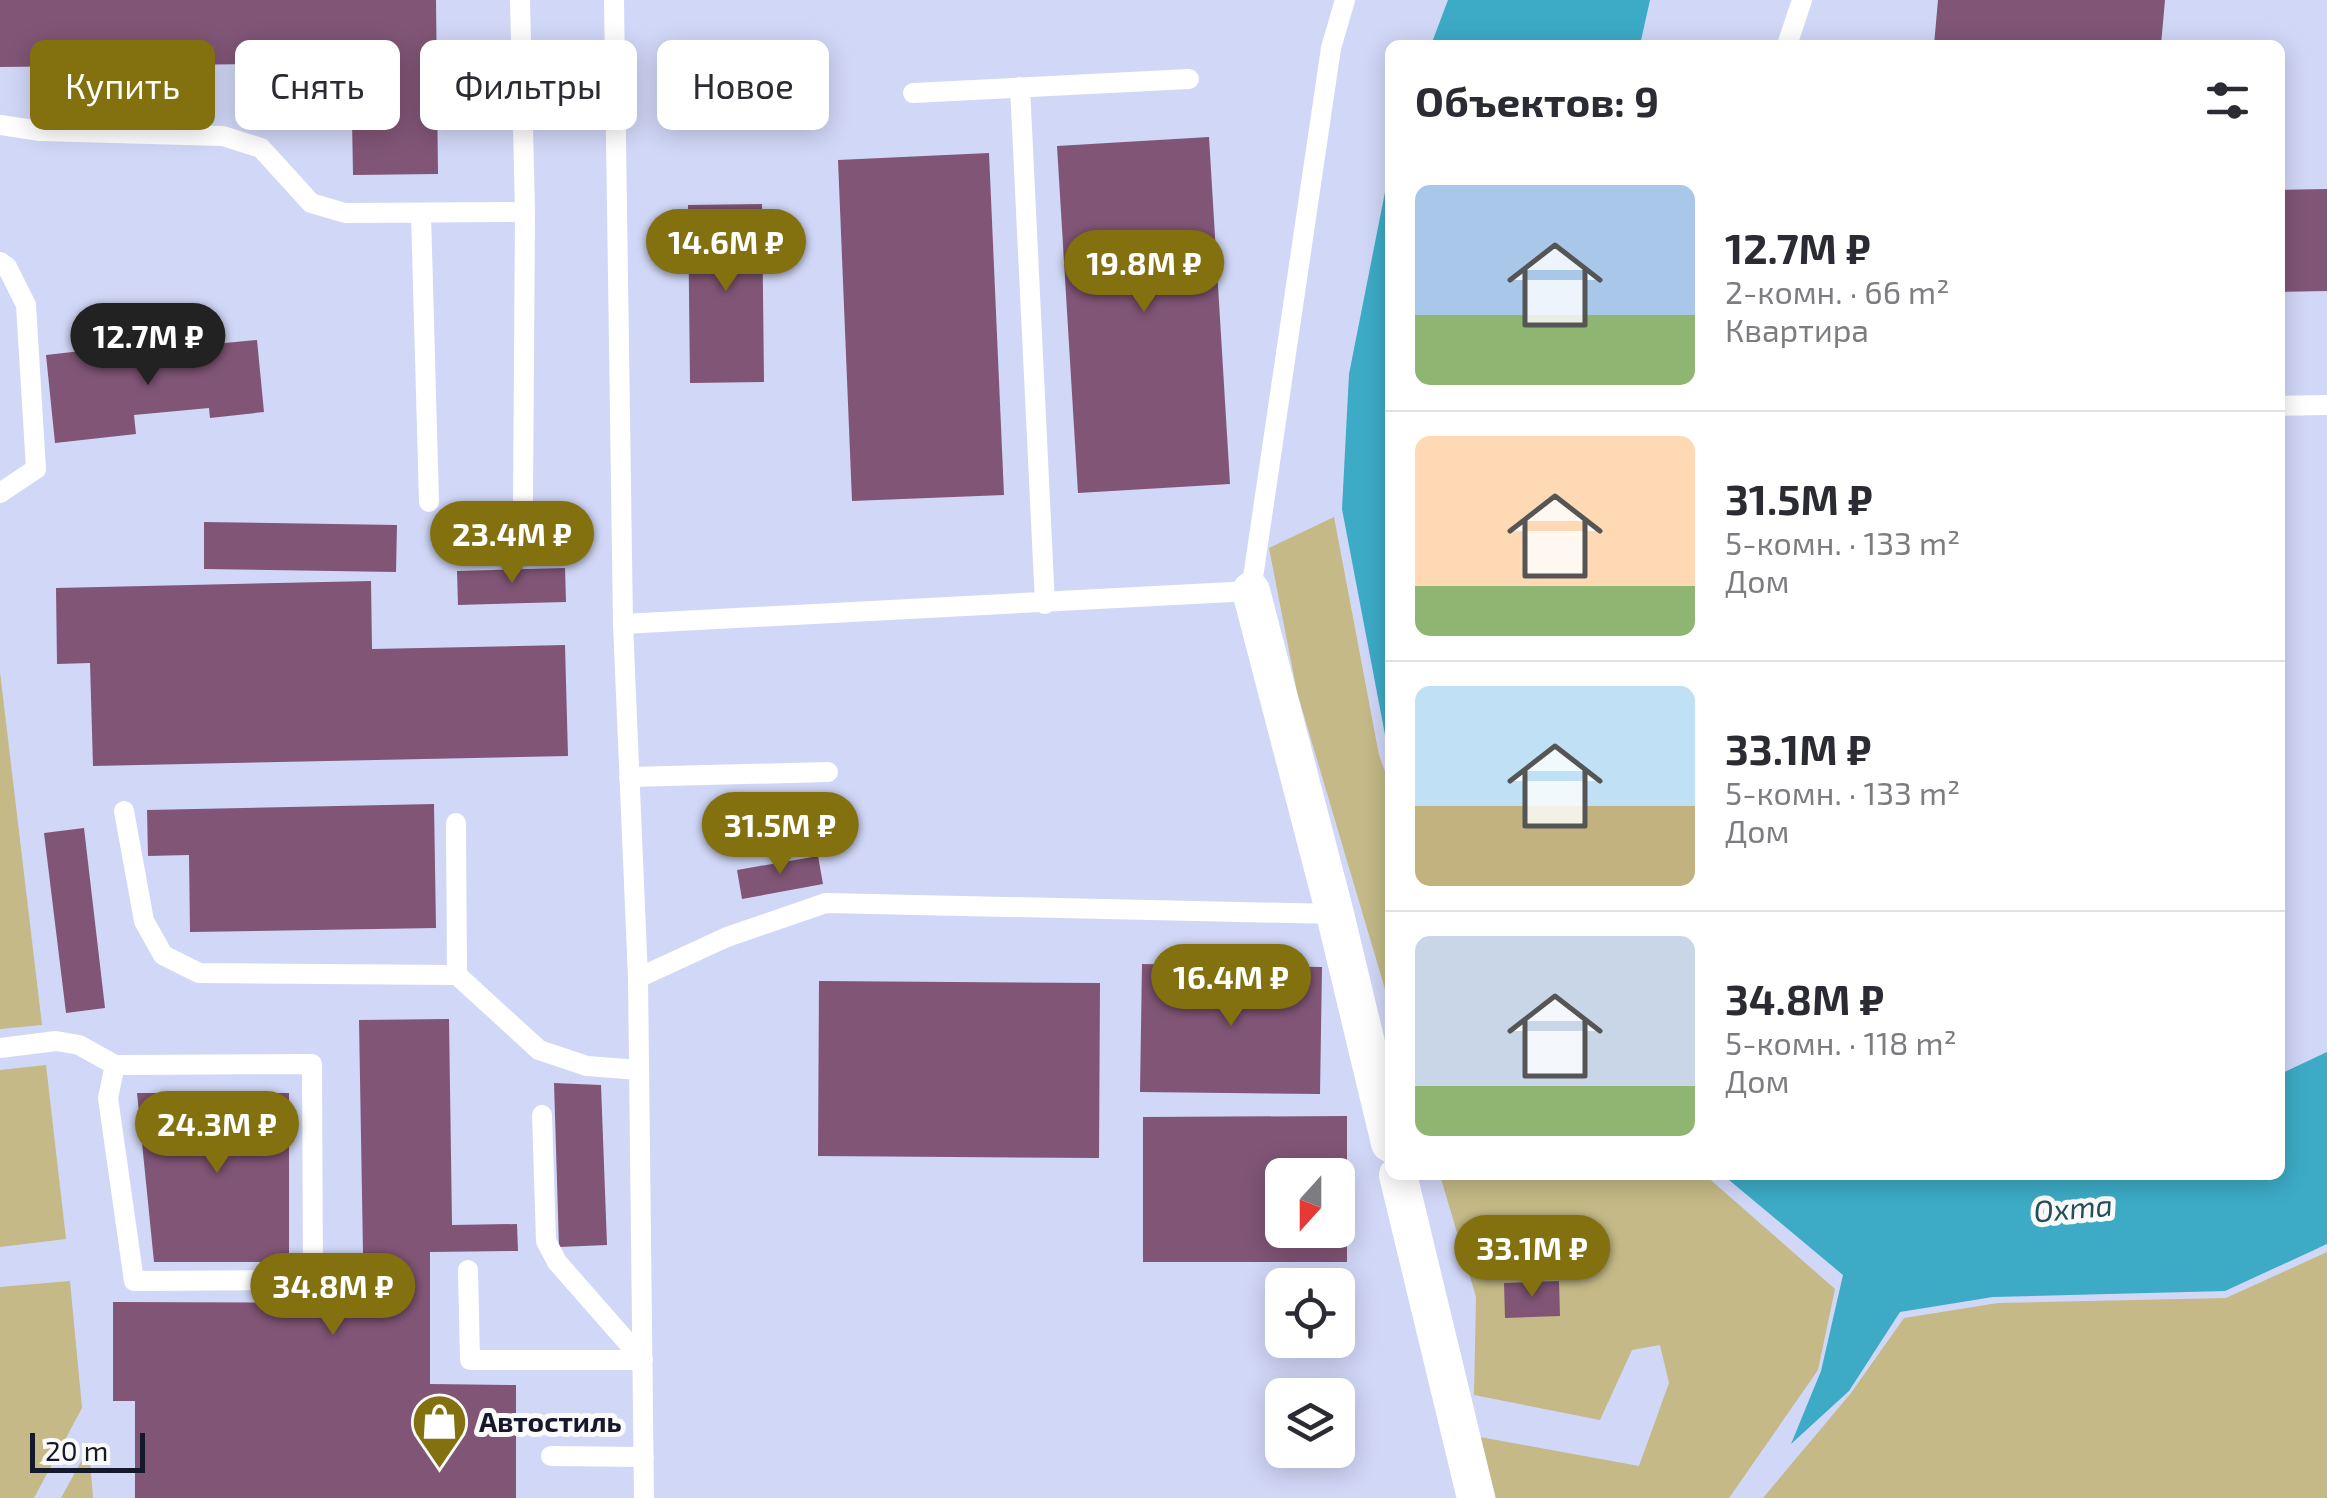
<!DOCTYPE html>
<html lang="ru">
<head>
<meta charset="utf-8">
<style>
	:root { --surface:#fff; --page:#f7f7f7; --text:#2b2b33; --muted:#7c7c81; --line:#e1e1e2; --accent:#837110 }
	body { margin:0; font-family:"Exo 2",sans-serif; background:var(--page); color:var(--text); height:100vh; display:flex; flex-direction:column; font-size:38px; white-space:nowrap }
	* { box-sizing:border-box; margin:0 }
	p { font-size:32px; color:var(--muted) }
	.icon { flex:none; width:55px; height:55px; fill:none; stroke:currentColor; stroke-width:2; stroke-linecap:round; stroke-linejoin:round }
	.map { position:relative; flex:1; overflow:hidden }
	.sheet { position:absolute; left:1385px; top:40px; width:900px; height:1140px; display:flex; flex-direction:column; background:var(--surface); border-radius:15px; box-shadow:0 5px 25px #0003 }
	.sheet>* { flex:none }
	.banner { position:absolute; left:30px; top:40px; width:950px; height:90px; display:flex; gap:20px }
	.needle { width:65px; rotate:201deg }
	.buttons { position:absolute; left:1265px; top:1158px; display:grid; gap:20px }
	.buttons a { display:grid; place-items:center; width:90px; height:90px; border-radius:15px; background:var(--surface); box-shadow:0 5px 25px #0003; font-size:50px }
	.scale { position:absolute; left:30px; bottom:25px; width:115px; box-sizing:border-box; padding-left:10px; border:5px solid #16192c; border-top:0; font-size:28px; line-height:35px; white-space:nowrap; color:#16192c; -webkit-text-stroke:8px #fafafa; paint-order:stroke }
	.price { position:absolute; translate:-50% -85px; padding:0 22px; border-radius:35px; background:var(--accent); color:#fff; font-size:32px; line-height:65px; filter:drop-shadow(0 2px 5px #0008) }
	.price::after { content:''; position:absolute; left:50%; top:60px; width:30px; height:22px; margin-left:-15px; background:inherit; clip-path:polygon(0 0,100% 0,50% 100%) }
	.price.current { background:#222; color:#fff }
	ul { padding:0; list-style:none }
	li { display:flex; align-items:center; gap:30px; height:250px; padding:0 30px }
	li+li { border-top:2px solid var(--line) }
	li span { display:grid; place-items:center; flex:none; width:280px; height:200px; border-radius:15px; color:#555 }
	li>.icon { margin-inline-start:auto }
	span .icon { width:120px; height:120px; fill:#fffc; stroke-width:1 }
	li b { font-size:42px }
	h2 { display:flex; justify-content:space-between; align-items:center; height:120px; padding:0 30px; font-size:42px }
	.pill { padding:0 35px; border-radius:15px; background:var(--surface); box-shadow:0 5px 25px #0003; font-size:35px; line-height:90px }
	.pill.current { background:var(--accent); color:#fff }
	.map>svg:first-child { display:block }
</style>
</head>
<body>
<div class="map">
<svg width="2327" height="1498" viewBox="0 0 2327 1498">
	<rect width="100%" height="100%" fill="#d1d7f7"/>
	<path fill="#c4b987" d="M1334,517L1379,755L1390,785V1006L1297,692L1269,548Z
		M0,672L42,1025L0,1029Z
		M46,1065L66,1239L0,1247V1070Z
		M1440,1175H1705L1835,1289L1818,1370L1729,1498H1496L1480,1437L1639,1466L1669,1383L1660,1345L1632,1350L1600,1420L1474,1395L1476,1297Z
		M2327,1252V1498H1763L1851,1393L1904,1318L1998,1303L2226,1298Z
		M70,1281L82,1408L34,1498H0V1287Z
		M89,1447L93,1498H61Z"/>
	<path fill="#3dabc6" d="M1448,0H1650L1640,45H1431Z
		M1390,167V761L1342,509L1349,374Z
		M2327,1052V1244L2225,1291L1993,1297L1900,1312L1849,1391L1791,1444L1821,1371L1843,1275L1723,1175H2280V1074Z"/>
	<path fill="#815576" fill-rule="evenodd" d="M0,0H436L438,174L353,175L351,63L0,67Z
		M1938,0H2165L2161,45H1934Z
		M1209,137L1230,484L1078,493L1057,146Z
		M989,153L1004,495L852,501L838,160Z
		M2327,189V291L2280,292V190Z
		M762,204L764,382L690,383L688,205Z
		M257,340L264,412L210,418L209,408L134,415L136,434L55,443L46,355L134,345L136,363L205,356L204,345Z
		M204,522L397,525L396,572L204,569Z
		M565,568L566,602L458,605L457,571Z
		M371,581L372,649L565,645L568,756L93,766L90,663L57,664L56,588Z
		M434,804L436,928L190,932L189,855L148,856L147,810Z
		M84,828L105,1008L66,1013L44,833Z
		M818,856L823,884L742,899L737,870Z
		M1142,964L1322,967L1320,1094L1140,1092Z
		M819,981L1100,983L1099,1158L818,1156Z
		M449,1019L452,1225L517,1224L518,1251L430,1252V1384L516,1385V1498H135V1401H113V1302L358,1303V1253H363L359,1020Z
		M554,1083L601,1085L607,1245L559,1247Z
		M137,1093H289V1262H154Z
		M1347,1116V1262H1143V1117ZM1282,1175H1338V1230H1282Z
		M1559,1281L1560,1316L1505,1318L1504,1283Z"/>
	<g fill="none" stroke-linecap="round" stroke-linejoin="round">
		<path stroke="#fff" stroke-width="20" d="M520,0L525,212L523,502
			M614,0L623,624L638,978L644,1498
			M1787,45L1802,0
			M1020,87L1045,604
			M913,93L1189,79
			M0,125L40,131L223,136L261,148L311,203L345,213L525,212
			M421,213L429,502
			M0,262L7,267L26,305L36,469L0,493
			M2280,406L2327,405
			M623,624L1251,591L1331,48L1345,0
			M629,777L828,772
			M124,811L144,921L163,955L199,973L457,975L539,1050L587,1066L639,1070
			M456,823L457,975
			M638,978L727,937L826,903L1335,914
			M0,1048L56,1041L79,1045L115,1065L312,1064L313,1280L134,1281L108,1098L115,1065
			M468,1270L470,1360H643L557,1262L546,1241L542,1115
			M551,1456L644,1457"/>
		<path stroke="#fff" stroke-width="38" d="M1251,591L1335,914L1390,1143
			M1398,1175L1476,1498"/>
	</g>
	<defs>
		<symbol id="shop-pin" viewBox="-11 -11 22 30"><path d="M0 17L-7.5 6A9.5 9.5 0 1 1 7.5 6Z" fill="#837110" stroke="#fafafa"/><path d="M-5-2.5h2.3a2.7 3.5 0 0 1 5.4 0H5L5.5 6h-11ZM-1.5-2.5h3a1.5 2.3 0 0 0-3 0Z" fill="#fff"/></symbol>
	</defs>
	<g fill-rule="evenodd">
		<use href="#shop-pin" x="408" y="1390" width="63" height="86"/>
	</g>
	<g text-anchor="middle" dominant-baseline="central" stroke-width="10" stroke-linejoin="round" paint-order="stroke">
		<g font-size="28" font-weight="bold" fill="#16192c" stroke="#fafafa" text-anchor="start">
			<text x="479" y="1421">Автостиль</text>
		</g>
		<g font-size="30" font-style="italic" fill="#21505b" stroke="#fafafa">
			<text transform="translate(2073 1207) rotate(-5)">Охта</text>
		</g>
	</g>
</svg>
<div class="buttons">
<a><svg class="needle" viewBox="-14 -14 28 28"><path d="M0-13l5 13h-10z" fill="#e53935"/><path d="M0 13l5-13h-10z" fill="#7c7c81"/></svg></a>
<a><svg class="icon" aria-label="locate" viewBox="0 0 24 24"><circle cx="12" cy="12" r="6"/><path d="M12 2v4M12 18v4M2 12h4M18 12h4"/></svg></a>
<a><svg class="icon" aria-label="layers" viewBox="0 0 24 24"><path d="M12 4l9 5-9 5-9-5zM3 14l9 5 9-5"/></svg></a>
</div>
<div class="scale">20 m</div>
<b class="price" style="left:726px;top:294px">14.6M ₽</b>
<b class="price" style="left:1144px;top:315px">19.8M ₽</b>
<b class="price current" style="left:148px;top:388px">12.7M ₽</b>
<b class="price" style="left:512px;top:586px">23.4M ₽</b>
<b class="price" style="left:780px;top:877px">31.5M ₽</b>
<b class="price" style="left:1231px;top:1029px">16.4M ₽</b>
<b class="price" style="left:217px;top:1176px">24.3M ₽</b>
<b class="price" style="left:1532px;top:1300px">33.1M ₽</b>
<b class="price" style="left:333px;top:1338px">34.8M ₽</b>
<div class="banner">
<a class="pill current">Купить</a>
<a class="pill">Снять</a>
<a class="pill">Фильтры</a>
<a class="pill">Новое</a>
</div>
<section class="sheet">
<h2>Объектов: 9<svg class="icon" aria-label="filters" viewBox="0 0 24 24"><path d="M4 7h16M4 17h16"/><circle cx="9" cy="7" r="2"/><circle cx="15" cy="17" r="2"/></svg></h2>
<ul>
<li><span style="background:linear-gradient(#a9c7e8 65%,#8fb573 0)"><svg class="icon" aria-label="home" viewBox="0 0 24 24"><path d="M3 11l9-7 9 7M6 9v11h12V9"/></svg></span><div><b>12.7M ₽</b><p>2-комн. · 66 m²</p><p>Квартира</p></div></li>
<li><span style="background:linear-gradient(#ffd9b3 75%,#8fb573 0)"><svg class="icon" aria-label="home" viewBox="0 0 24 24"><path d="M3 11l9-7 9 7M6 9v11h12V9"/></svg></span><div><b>31.5M ₽</b><p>5-комн. · 133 m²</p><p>Дом</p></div></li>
<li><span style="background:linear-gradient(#bfe0f5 60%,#c2b280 0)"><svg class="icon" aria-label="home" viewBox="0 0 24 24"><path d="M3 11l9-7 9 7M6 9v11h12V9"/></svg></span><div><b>33.1M ₽</b><p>5-комн. · 133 m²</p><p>Дом</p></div></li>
<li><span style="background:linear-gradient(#c9d6e8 75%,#8fb573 0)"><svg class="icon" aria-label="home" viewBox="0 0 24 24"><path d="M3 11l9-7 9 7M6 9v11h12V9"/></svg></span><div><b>34.8M ₽</b><p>5-комн. · 118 m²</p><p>Дом</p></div></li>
</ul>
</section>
</div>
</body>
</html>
